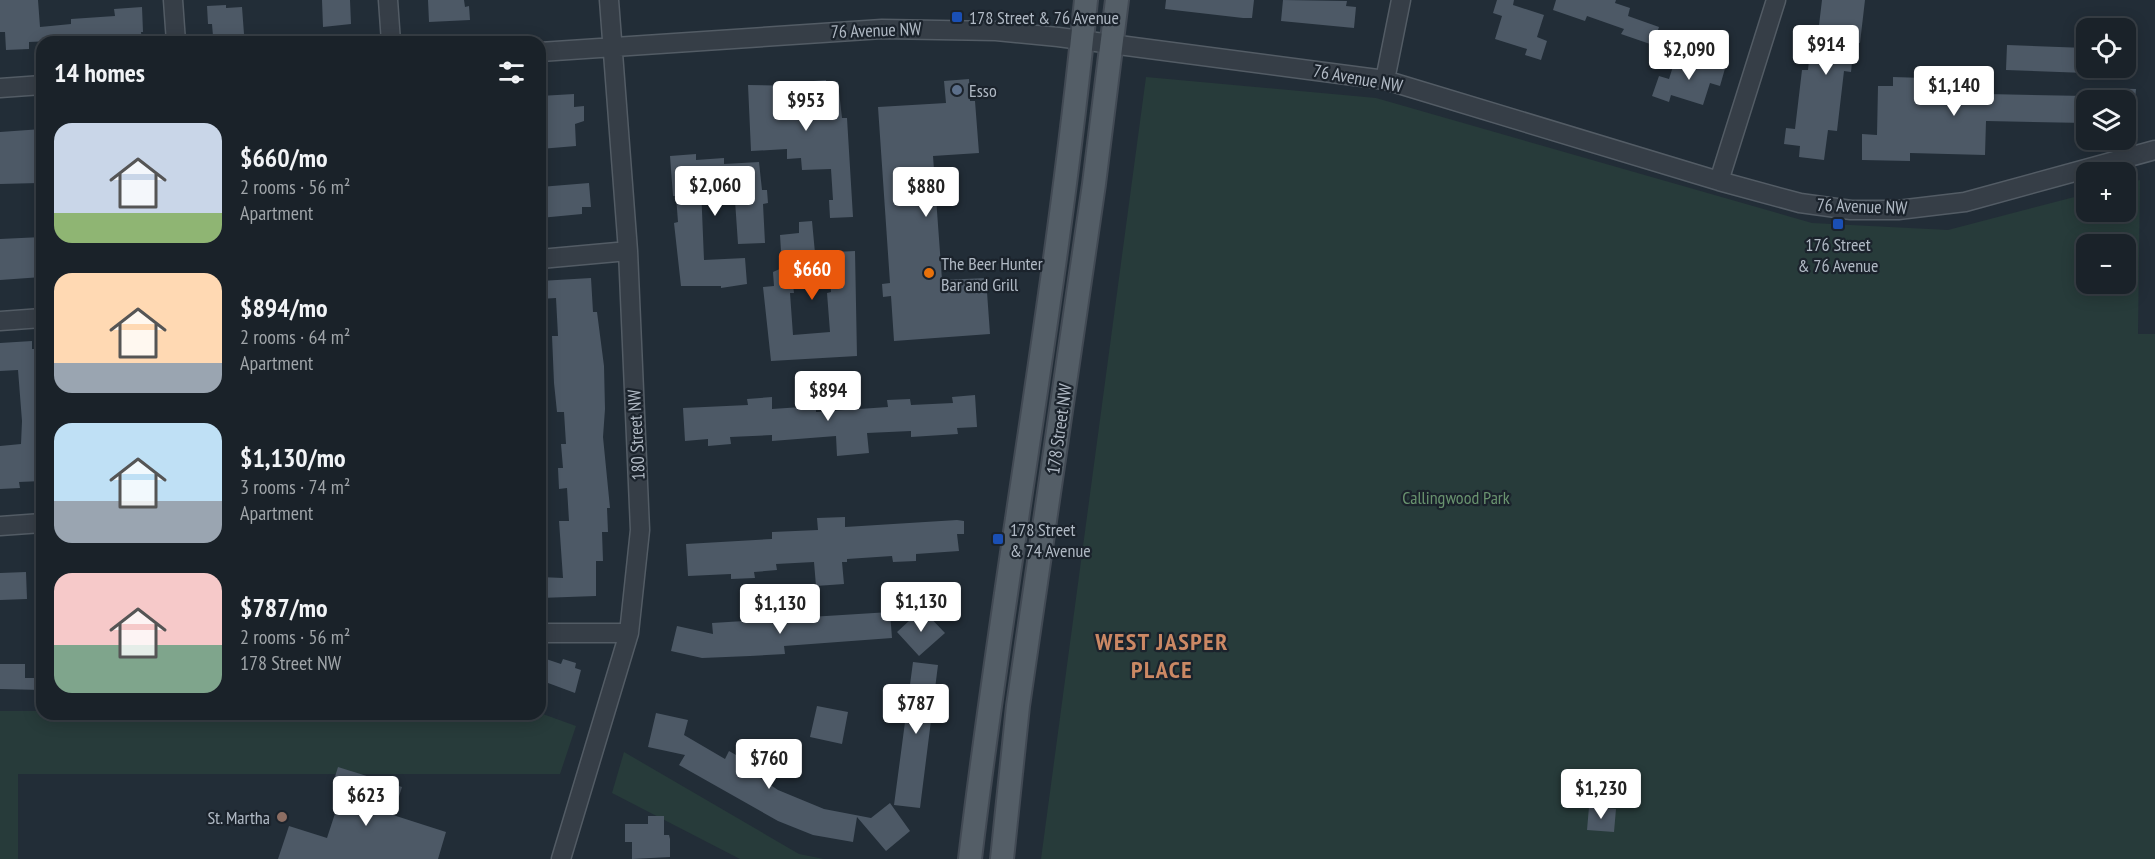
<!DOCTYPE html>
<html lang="en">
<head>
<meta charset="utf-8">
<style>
	:root { --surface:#1a2229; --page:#232a31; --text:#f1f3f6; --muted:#9fa4a8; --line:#383f46; --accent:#ea580c }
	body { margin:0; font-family:"PT Sans Narrow",sans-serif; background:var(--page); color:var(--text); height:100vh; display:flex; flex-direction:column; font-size:22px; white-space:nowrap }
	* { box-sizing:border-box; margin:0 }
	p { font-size:20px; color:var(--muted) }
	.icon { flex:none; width:33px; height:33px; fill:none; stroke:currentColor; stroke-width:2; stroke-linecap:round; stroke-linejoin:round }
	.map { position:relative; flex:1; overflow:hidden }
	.panel { position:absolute; left:36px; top:36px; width:510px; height:684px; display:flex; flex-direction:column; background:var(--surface); border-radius:18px; box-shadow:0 3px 15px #0003,0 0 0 2px var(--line) }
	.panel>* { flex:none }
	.fabs { position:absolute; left:2076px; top:18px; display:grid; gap:12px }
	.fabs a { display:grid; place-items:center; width:60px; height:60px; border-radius:12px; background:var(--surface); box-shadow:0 3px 15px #0003,0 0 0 2px var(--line); font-size:30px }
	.price { position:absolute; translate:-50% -51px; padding:0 14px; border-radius:6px; background:#fff; color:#222; font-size:20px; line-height:39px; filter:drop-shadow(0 2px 3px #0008) }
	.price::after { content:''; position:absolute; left:50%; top:36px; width:18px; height:14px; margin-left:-9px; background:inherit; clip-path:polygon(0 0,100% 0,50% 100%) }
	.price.active { background:var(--accent); color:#fff }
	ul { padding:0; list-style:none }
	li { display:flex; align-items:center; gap:18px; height:150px; padding:0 18px }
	li span { display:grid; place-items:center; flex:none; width:168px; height:120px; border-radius:18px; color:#555 }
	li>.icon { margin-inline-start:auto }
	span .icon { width:72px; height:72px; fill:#fffc; stroke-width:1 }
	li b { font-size:26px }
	h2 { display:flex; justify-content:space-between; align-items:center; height:72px; padding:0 18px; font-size:26px }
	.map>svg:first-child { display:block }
</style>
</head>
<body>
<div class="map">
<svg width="2155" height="859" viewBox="0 0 2155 859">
	<rect width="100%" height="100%" fill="#222d37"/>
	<path fill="#273b3a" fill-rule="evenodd" d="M1146,77L1376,98L1812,223L1948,230L2086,194V212H2126V183L2140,180L2138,334H2155V859H1041ZM2086,244H2126V284H2086Z
		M0,711H42V714L540,713L576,726L560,774H18V859H0Z
		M624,752L799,854L824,859H740L612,793Z"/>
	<path fill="#4d5966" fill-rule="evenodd" d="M0,0H38L40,27L71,24V19L115,16L114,9L142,7L143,32H141L142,40L116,41V38L29,42V49L6,50L5,32H0Z
		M322,0H350L351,24L323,27Z
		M428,0H464L465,7L469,6L470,20L429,22Z
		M1166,0H1254L1252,18H1243L1165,9Z
		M1283,0L1347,1L1346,6L1356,7L1354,28L1281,21Z
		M1497,0H1514L1513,5L1544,15L1537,37L1547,41L1541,60L1525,55L1527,49L1495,39L1502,16L1493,13Z
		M1556,0H1616L1615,3L1630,8L1628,16L1659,27L1653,45L1621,34L1624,29L1587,16L1585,21L1553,10Z
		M1822,0H1865L1860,43L1854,42L1851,72L1844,71L1837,131L1828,130L1824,160L1799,157L1800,146L1784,144L1786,128L1795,129L1802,70H1808L1811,41L1817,42Z
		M226,5V8L242,7L244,34L213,36L212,24H208L207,6Z
		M2007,45L2086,48V73L2006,70Z
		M1676,57L1707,67L1709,60L1726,65L1720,86L1710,83L1703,105L1671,95L1669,102L1652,96L1659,76L1669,79Z
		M1893,77L1987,80L1986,94L2086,96V123L1986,121L1985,155L1910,153V161L1862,160V134L1877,135L1878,86H1893Z
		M969,79L970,101H975L979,153L933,156L942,280L986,278L990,334L894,341L891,296L883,297L882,284L890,283L878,107L946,103L944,81Z
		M826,80V83L838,82L842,118H847L853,217L830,218L829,200H833L831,169L802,170L801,158L787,159V149L751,151L748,85L801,86V82Z
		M2094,88L2136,89L2135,100H2093Z
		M574,94V107L584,106V121L575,124L576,146L540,149V96Z
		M42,129V153H38L39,183L0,184V132Z
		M696,154V160L724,158V164L759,162L762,190H767L768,203L763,204L765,243L738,244L734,186L701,187L704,260L745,258L747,284L721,288V286H681L674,223L678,222L676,196H673L670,156Z
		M589,183L591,207H582V214L540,218V187Z
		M812,221L815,253L855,251L857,356L771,361L763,287L774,286L773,272L782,268L780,235L799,233V222ZM829,268L831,292L827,293L830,332L793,335L790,293H794L793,285L801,284L799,270Z
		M42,237V277L0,280V239Z
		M591,278L593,312H597L604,366L605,409L603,437L610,508H607L608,532H602L603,561H596V596L540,598V577L563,578L559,521H569L567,488L559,489L558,468H563L561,444H566L564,412H557L554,383L552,336H558L556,298L540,299V281Z
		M32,341V349H42V408H37L38,437H41L42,481L19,482L20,488L0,489V446L21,444L22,421L18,370L0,371V343Z
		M975,395L977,427L957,428L958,434L911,437V431L867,433L869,453L837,456L836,436L772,441V435L730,437L731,444L708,446V439L685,441L683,408L748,405L747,399L772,397V409L816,406V412L888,407L887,400L910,399L911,405L953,403L952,397Z
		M845,517V527L957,520L964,521V534H957L959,551L916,554V561L893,562L892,556L847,559V562H842L844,584L816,586L814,562L776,564L777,570L754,572L755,578L731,579V574L688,576L686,544L772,539V532L818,530L817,518Z
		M26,572L27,599L0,600V573Z
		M922,609L945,633L919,656L897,632Z
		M890,612L892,638L784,646L785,654L750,656L702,658L671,651L677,626L713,634L712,623Z
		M540,657L561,664L563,659L576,663L575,668L581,670L575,693L540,680Z
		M913,662L938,665L920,808L894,805Z
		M0,664H25V678H42V690L0,689Z
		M817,706L848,712L842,744L810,737Z
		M656,713L688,720L684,735L725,759L729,751L757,767L754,774L778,790L824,809L871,818L890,803L910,831L886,851L857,817L853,842L813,835L778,821L679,765L685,755L648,747Z
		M338,767L402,787L393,815L446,832L438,859H278L289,826L327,838L344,786L333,783Z
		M1589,807L1616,809L1614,832L1587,830Z
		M648,816H664V835H669L670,839V857L632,859V842H625V824H648Z"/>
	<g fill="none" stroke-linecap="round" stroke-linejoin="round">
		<defs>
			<path id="minor" d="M173,0L176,42
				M388,0L391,42
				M540,52L882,29L996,31L1058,37L1385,80L1719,181L1800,203L1851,210H1898L1965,202L2155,150
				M1385,80L1401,0
				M0,88L42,85
				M1719,181L1776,0
				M540,259L628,251
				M0,321L42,318
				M0,526L42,523
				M540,633H629
				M561,859L629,633L640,530L628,251L609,0"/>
			<path id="major" d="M970,859C1004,572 1058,288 1086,0
				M1002,859L1018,706L1094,184L1117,0"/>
		</defs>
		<use href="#minor" stroke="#535c65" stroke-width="21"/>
		<use href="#major" stroke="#424a54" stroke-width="26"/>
		<use href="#minor" stroke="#363e47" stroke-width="18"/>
		<use href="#major" stroke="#545e67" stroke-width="22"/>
	</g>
	<g fill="#1a4fb4" stroke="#1b232c" stroke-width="2">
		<rect x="951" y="11" width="12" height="12" rx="3"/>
		<rect x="1832" y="218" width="12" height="12" rx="3"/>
		<rect x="992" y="533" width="12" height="12" rx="3"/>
	</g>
	<circle fill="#5c6f8a" stroke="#1b232c" stroke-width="2" cx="957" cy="90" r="6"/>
	<circle fill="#e8710a" stroke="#1b232c" stroke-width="2" cx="929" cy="273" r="6"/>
	<circle fill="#8d6e63" stroke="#1b232c" stroke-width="2" cx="282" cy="817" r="6"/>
	<g text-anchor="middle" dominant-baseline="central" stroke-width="4.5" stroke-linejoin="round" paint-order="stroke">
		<g font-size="18" fill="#b0b9c4" stroke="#1b232c" text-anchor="start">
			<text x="969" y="17">178 Street &amp; 76 Avenue</text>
			<text x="969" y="90">Esso</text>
			<text x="1838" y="244" text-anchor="middle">176 Street<tspan x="1838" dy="21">&amp; 76 Avenue</tspan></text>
			<text x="941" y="263">The Beer Hunter<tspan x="941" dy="21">Bar and Grill</tspan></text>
			<text x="1010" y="529">178 Street<tspan x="1010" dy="21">&amp; 74 Avenue</tspan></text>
			<text x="270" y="817" text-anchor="end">St. Martha</text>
		</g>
		<g font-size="18" fill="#b0b9c4" stroke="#1b232c">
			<text transform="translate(876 30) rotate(-2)">76 Avenue NW</text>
			<text transform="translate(1358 78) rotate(10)">76 Avenue NW</text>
			<text transform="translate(1862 206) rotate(2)">76 Avenue NW</text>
			<text transform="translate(1059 429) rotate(-82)">178 Street NW</text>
			<text transform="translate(636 435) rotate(-93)">180 Street NW</text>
		</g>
		<g font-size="18" fill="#69936f" stroke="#1b232c">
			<text x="1456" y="497">Callingwood Park</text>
		</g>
		<g font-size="24" font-weight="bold" letter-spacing="1.5" fill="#cb8864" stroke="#1b232c">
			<text x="1162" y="641">WEST JASPER<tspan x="1162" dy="28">PLACE</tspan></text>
		</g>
	</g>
</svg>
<div class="fabs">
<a><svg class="icon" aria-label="locate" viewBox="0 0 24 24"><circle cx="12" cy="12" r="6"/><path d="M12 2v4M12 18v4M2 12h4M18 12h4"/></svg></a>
<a><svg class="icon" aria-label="layers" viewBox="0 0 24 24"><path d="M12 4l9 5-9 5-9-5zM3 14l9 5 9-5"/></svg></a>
<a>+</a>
<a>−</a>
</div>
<b class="price" style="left:1826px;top:76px">$914</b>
<b class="price" style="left:1689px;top:81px">$2,090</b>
<b class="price" style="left:1954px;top:117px">$1,140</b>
<b class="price" style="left:806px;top:132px">$953</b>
<b class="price" style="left:715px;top:217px">$2,060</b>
<b class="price" style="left:926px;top:218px">$880</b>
<b class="price active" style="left:812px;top:301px">$660</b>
<b class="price" style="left:828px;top:422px">$894</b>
<b class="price" style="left:921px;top:633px">$1,130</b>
<b class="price" style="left:780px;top:635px">$1,130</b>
<b class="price" style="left:916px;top:735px">$787</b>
<b class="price" style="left:769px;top:790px">$760</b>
<b class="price" style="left:1601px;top:820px">$1,230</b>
<b class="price" style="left:366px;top:827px">$623</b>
<section class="panel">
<h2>14 homes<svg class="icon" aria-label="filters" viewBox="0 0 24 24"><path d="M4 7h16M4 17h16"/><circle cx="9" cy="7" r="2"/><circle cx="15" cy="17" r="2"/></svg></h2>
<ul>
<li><span style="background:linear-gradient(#c9d6e8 75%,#8fb573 0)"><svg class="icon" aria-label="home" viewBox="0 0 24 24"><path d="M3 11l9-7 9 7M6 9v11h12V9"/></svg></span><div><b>$660/mo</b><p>2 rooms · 56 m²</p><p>Apartment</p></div></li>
<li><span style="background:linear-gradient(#ffd9b3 75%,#9aa5b1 0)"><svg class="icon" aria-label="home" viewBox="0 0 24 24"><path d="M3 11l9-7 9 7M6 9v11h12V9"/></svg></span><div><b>$894/mo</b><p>2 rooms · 64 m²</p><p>Apartment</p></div></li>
<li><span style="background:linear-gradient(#bfe0f5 65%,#9aa5b1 0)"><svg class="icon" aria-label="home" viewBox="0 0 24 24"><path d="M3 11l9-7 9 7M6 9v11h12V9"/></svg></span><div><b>$1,130/mo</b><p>3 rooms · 74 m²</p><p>Apartment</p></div></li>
<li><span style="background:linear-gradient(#f6c9c9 60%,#7fa58c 0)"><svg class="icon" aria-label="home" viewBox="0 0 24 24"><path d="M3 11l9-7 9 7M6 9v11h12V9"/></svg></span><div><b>$787/mo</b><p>2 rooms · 56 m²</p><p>178 Street NW</p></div></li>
</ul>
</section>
</div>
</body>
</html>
